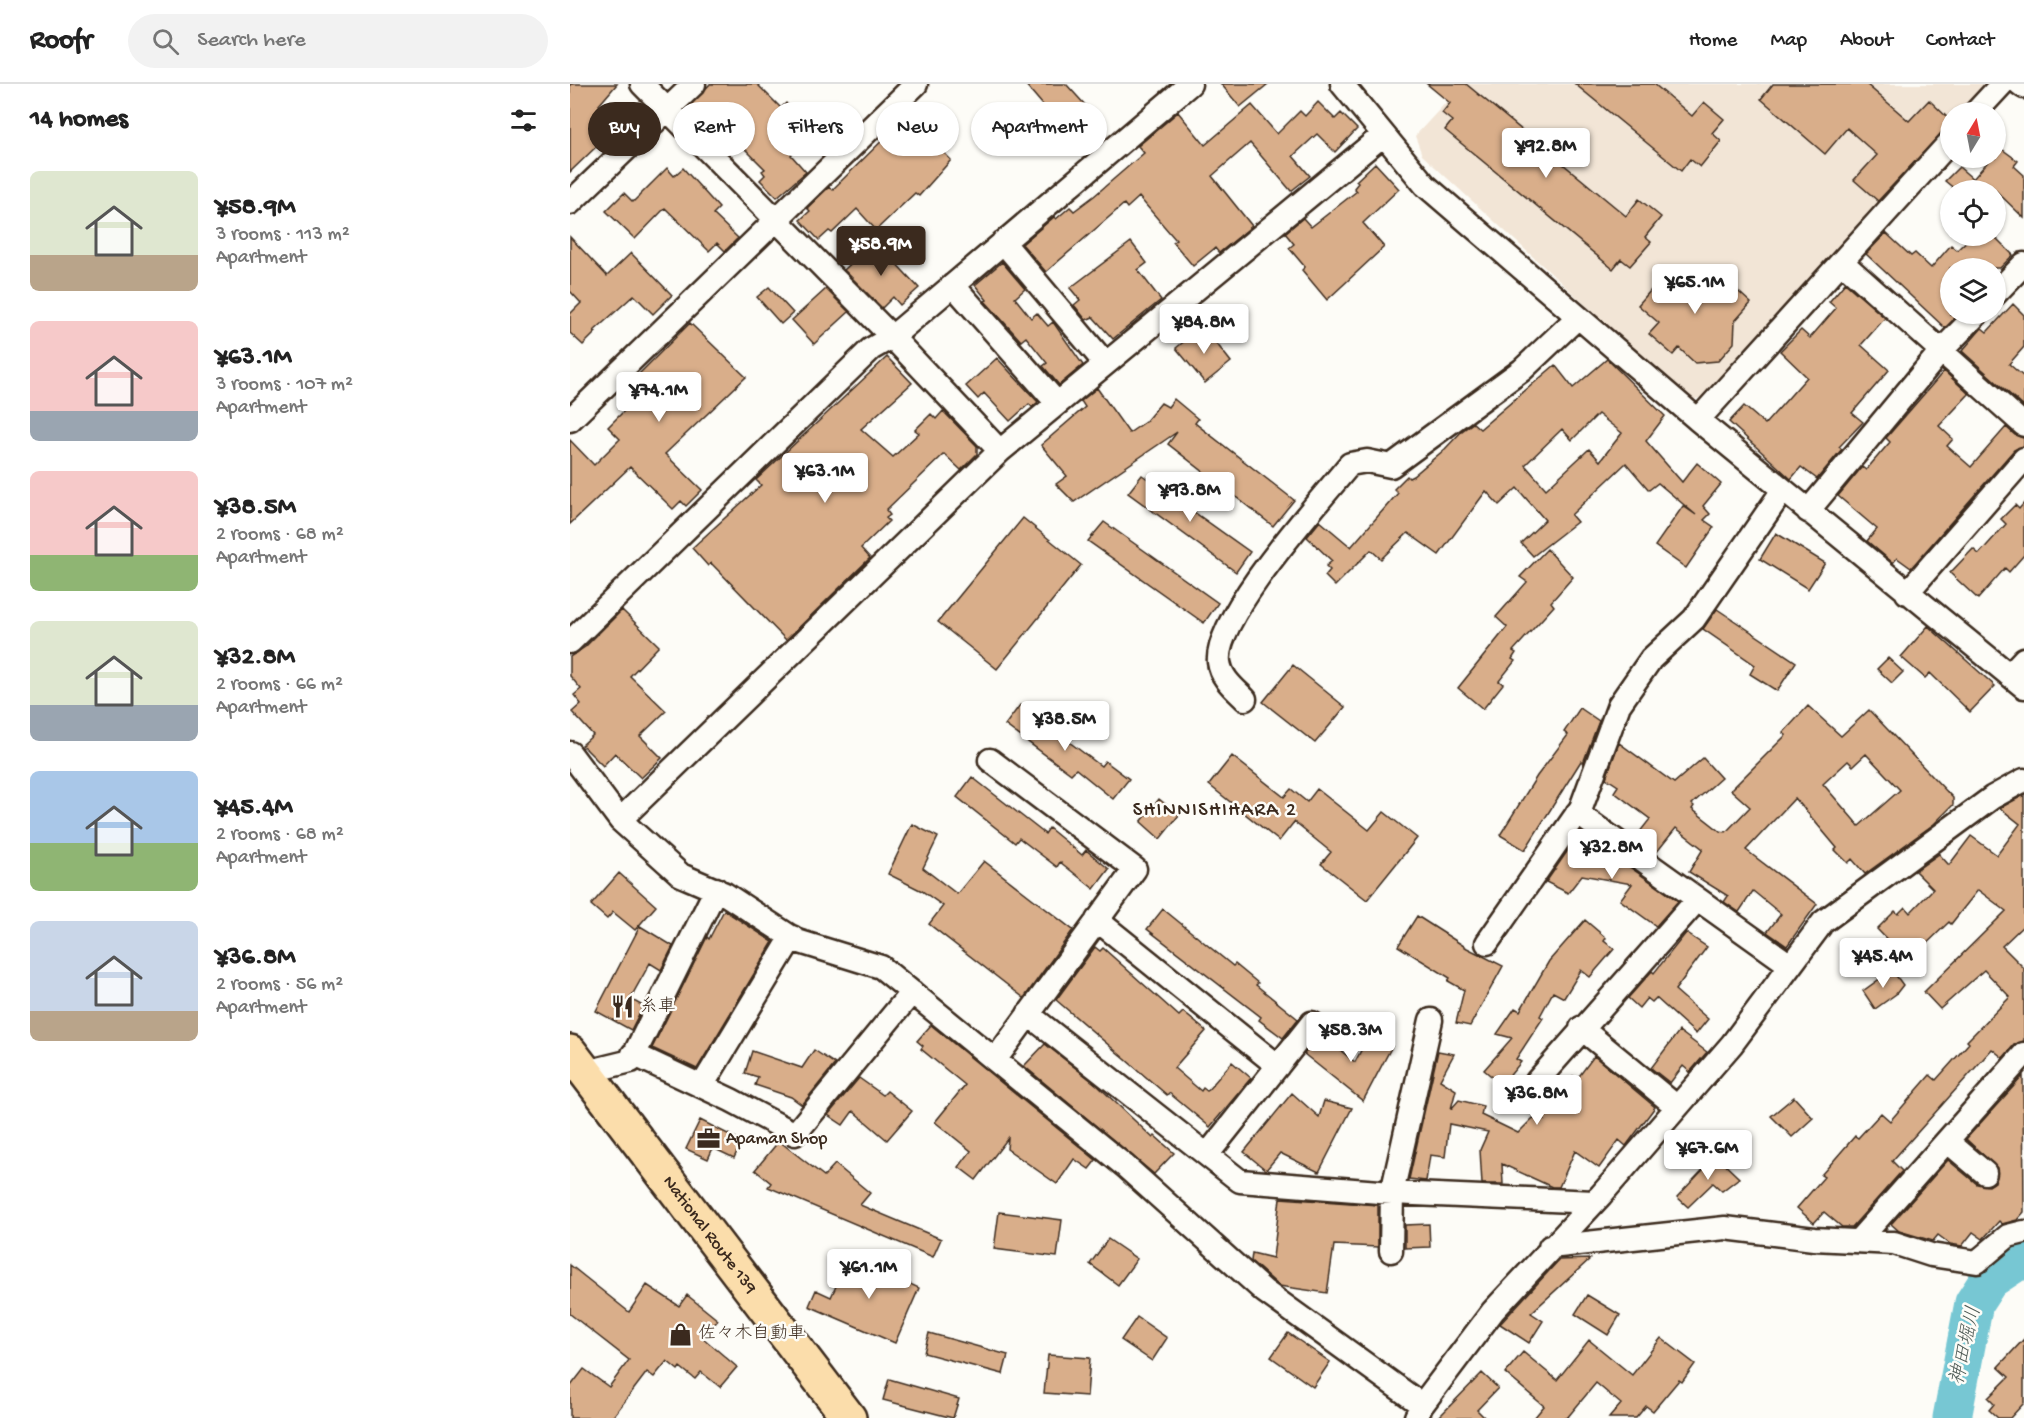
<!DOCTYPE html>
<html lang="en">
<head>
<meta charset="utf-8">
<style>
	:root { --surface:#fff; --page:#f2f2f2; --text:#222; --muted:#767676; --line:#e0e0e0; --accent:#3b2a1e }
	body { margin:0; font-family:"Gochi Hand","Klee One",sans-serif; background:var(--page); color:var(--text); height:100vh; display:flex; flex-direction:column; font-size:22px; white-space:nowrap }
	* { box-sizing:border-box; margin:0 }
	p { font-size:20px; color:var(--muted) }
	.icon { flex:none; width:33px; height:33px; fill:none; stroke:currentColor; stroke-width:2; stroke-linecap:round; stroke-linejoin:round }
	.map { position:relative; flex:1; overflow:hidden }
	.side { display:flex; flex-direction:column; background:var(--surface); width:570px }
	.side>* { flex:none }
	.guide { position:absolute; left:18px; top:18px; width:570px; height:54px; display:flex; gap:12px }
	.needle { width:39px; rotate:10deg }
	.fabs { position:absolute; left:1370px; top:18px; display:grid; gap:12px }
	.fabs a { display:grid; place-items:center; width:66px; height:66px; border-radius:50%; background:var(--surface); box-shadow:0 2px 4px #0004; font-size:30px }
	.price { position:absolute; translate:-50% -51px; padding:0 14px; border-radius:6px; background:#fff; color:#222; font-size:20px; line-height:39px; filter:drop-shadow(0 2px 3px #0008) }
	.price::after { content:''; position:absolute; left:50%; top:36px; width:18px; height:14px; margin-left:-9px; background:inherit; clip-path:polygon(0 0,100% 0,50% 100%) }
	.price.active { background:var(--accent); color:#fff }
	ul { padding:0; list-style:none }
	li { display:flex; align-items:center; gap:18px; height:150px; padding:0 30px }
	li span { display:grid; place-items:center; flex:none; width:168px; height:120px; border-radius:9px; color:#555 }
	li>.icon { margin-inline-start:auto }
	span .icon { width:72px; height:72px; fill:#fffc; stroke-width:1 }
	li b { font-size:26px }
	h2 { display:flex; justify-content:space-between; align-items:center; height:72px; padding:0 30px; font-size:26px }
	.tag { padding:0 21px; border-radius:27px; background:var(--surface); box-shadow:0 2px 4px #0004; font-size:21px; line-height:54px }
	.tag.active { background:var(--accent); color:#fff }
	header { display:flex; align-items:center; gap:36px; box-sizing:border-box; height:84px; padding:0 30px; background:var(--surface); border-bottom:2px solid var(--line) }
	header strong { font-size:28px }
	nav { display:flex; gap:33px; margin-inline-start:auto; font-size:21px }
	.search { width:420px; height:54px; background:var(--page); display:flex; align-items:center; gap:15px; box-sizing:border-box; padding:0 21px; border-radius:33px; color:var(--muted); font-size:22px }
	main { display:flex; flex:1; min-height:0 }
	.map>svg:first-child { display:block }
</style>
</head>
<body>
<header>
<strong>Roofr</strong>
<div class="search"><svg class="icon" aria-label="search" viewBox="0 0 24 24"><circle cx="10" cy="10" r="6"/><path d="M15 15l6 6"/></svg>Search here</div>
<nav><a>Home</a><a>Map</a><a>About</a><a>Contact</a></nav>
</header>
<main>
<section class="side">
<h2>14 homes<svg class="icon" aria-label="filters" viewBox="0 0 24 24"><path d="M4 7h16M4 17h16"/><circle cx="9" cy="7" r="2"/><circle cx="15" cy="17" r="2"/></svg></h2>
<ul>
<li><span style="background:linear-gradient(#dfe7d0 70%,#b9a48a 0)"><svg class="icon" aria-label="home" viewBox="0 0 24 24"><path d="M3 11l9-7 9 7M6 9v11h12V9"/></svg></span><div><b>¥58.9M</b><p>3 rooms · 113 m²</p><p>Apartment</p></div></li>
<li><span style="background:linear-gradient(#f6c9c9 75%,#9aa5b1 0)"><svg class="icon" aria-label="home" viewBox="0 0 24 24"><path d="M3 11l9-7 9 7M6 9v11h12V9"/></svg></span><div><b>¥63.1M</b><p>3 rooms · 107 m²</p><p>Apartment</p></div></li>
<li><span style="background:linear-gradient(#f6c9c9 70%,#8fb573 0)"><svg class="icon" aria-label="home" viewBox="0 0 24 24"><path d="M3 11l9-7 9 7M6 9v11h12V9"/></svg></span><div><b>¥38.5M</b><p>2 rooms · 68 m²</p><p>Apartment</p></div></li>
<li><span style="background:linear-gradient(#dfe7d0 70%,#9aa5b1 0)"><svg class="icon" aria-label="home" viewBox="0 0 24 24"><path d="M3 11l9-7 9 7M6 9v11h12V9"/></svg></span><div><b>¥32.8M</b><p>2 rooms · 66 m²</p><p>Apartment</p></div></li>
<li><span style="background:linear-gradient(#a9c7e8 60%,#8fb573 0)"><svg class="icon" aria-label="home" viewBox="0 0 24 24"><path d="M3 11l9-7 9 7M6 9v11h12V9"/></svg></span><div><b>¥45.4M</b><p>2 rooms · 68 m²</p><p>Apartment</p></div></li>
<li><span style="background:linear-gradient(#c9d6e8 75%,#b9a48a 0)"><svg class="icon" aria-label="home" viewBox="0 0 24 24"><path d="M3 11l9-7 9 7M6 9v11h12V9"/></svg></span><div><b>¥36.8M</b><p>2 rooms · 56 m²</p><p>Apartment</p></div></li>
</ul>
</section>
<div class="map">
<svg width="1454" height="1334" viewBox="0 0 1454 1334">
	<rect width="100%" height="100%" fill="#fdfcf7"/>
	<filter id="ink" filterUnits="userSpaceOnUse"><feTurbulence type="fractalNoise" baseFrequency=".0167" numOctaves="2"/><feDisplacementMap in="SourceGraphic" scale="12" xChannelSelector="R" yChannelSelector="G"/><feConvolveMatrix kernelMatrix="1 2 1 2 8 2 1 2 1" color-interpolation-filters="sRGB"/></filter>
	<g filter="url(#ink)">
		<path fill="#f2e5d6" d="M893,0H1420L1394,28H1380V44L1136,313L1119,316L852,71L845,52Z"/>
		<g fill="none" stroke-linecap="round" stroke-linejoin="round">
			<path stroke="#77c7d3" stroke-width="39" d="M1382,1334L1404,1219L1419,1196L1448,1177H1454"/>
		</g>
		<path fill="#d9ae8a" stroke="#3b2a1e" stroke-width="1.5" fill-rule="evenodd" d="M0,0H47L29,21L53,44L31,66L27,62L0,88Z
			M140,0H187L211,24L216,19L244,48L221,71L236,88L207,113L190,96L195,91L192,87L195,85L166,56L157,64L118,24Z
			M455,0H496L527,34L497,61L478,40L484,34Z
			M651,0H698L670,23Z
			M857,0H896L1056,132L1069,115L1091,133L1075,153L1081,158L1060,182L1051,175L1043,185L875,46L882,37L872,29L880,19Z
			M1005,0H1084L1122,32L1134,18L1154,35L1142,49L1151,57L1130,83L1120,75L1111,87Z
			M1203,0H1296L1339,37L1359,16L1380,36V40L1308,117L1284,96L1307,71L1277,44L1255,70L1191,15Z
			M748,18L765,35L771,29L787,45L765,68L747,50L723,72L740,92L721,107L680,59L642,92L682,142L649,169L645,164L623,182L603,158L606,156L569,113L557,124L554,120L476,188L452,160L484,133L486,135L500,123L504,127L524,112L574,69L568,62L608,28L635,61L682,21L707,50L730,27L735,32Z
			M338,31L381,76L349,112L345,109L306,146L287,125L262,149L259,147L249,156L230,136L240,127L237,124L259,103L262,106Z
			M1429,63L1448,77L1444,82L1454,91V134L1425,106H1386L1375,97L1389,83L1403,95L1421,74H1425Z
			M805,79L829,105L793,139L814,163L757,216L732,186L735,183L719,164L724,160L715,149L733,134L741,143L787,107L784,104L788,99L786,97Z
			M97,84L104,92L113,84L149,124L143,130L168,154L155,167L147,159L139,167L95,124L65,155L36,127L54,109L63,118Z
			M1316,149L1341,172L1345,169L1361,184L1381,161L1387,166L1402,152H1424L1443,171L1430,184H1380V230H1389L1375,244L1296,170Z
			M0,153L37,192L61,169L102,211L83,230L64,211L24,247L26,248L13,261L0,249V230L11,219L0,207Z
			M305,157L349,204L330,221L323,213L312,224L274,186Z
			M561,158L577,179L568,186L591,216L543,255L523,233L516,236L504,221L510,216L500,204Z
			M432,178L455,205L445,214L461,234L467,229L478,242L483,238L513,281L489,301L473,282L477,279L456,253L451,257L415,217L417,216L405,201Z
			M1101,183L1119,198L1129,186L1142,198L1149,190L1181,219L1165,237L1164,259L1148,277L1125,279L1109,264L1103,271L1079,250L1089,239L1068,221Z
			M1275,199L1315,234L1291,261L1319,286L1282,329L1293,338L1269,363L1272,365L1247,395L1231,383L1221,395L1159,338L1174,322L1195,340L1237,293L1210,267L1231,246L1240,254L1266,224L1259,218Z
			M199,203L223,229L211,240L187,213Z
			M256,205L279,228L244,260L222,236Z
			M1443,220L1454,231V263L1439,280L1454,293V323L1392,267L1412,244L1417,248Z
			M120,239L176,293L95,370L132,406L116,422L111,417L103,425L60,383L0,440V356L24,381L50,355L38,343L69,312L64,306L74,296L69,290Z
			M633,242L661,278L635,299L606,264Z
			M317,273L342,299L291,345L323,373L349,349L345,346L361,330L366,335L373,327L407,362V370L391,386L374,370L316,426L320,431L316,434L319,437L291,464L300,474L216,556L141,479L138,482L122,464L191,401L186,396Z
			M427,274L468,318L462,323L459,320L440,337L414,309L408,315L396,302Z
			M1037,275L1095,332L1076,357L1112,398L1127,379L1151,400L1133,422L1140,430L1134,436L1144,443L1116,484L1085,462L1113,422L1126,431L1088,399L1079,406L1056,379L1001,431L1007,438L963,472L951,459L975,436L947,404L929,421L916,407L869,471L838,449L811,475L801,466L765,502L755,492L760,486L756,482L762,477L737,453L750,437L781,463L828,409L824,405L837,392L839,394L843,392L875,365L892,347L903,339L910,345L985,281L1003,304ZM1028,330L1052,349L1030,377L1019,365L976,405L955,381L992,345L1002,356Z
			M1374,287L1399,310L1369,342L1383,355L1377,362L1401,383L1436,343L1445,351L1454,354V362L1444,366L1341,484L1327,474L1323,479L1297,457L1307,445L1268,412L1292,383L1296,386L1320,358L1316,354Z
			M527,304L559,349L575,338L591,319L598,323L604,315L628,335L625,339L724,416L703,442L598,360L607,348L504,418L486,400L497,392L471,361L515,323L511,317Z
			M572,391L680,468L666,488L558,409Z
			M1454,419V471L1439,488L1435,484L1408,515L1380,489L1403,465L1409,470L1436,440L1431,435L1445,421L1449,425Z
			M453,434L511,481L427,585L368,538Z
			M534,438L648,519L634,539L518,457Z
			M1206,449L1255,479L1238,505L1190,475Z
			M977,465L1003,493L981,518L984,522L943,567L946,569L942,575L945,577L929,597L933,600L913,625L888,604L937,543L926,533L957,498L950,493Z
			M1147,525L1226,578L1207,607L1180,590L1185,581L1133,545Z
			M52,526L89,562L60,592L96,627L70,652L92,674L71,694L45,669L33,682L12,661L23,651L2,628L11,620L4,611L11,605L0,592V573L15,563Z
			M1358,542L1425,602L1400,628L1360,589L1355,594L1331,573Z
			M1318,574L1333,588L1322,599L1307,585Z
			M723,581L775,623L745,659L693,618Z
			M450,621L531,682L535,677L559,695L543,715L506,685L501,690L435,641Z
			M1238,622L1271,652L1299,626L1383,714V721L1364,740L1295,790L1282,775L1278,779L1265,766L1267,764L1225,714L1176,766L1247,820L1217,862L1197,848L1211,830L1183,807L1169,828L1154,818L1158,812L1119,788L1133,765L1106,744L1086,769L1065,754L1080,735L1044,708L1048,702L1036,694L1049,659L1104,699L1133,674L1151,694L1122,720L1124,722L1122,725L1150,747L1156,748L1180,723L1161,706L1216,651L1213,649ZM1296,670L1330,706L1289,742L1253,700L1278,677L1283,682Z
			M1010,624L1029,637L1013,679L1011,677L955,766L930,751L967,692L998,651L994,648Z
			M662,672L714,713L721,705L737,718L747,705L799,746L814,728L847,754L797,816L751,780L761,768L724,738L709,757L639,701Z
			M402,693L475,750L479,744L512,771L516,766L539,785L524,805L490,778L487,783L449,754L445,759L387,713Z
			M1454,711V841L1432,862L1454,884V957L1444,961L1433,974L1422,965L1322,1077L1332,1087L1282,1143H1272L1254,1128L1244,1139L1227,1124L1254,1093L1251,1091L1259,1082L1285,1052L1288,1054L1311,1029L1320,1037L1360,991L1366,996L1399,959L1397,957L1440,913L1414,886L1370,925L1354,908L1436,827L1408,806L1381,840L1379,838L1349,867L1342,860L1331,870L1307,845L1325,827L1328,830L1335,823L1340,829L1363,805L1345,787L1369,770L1379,781L1401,752L1427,771L1450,740L1430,724Z
			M589,715L609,731L590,755L571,738Z
			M342,740L368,753L353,784L387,810L414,777L503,846L454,914L359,840L373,822L352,807L318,790Z
			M1003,759L1034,765L1108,817L1086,842L1050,816L1062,800L1012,791L998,809L976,798Z
			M49,789L86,822L65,846L43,828L37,835L21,821Z
			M593,825L663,882L665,880L688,899L686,901L728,935L713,954L689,936L691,933L577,845Z
			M154,826L203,858L127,985L82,964L137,853L139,855Z
			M847,832L897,864L933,882L900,942L886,939L894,906L878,897L880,894L828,862Z
			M1015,836L1036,854L1034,857L1044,865L1020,893L1011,886L994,914L983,908L970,932L973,934L946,975L951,978L932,1001L914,986L942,954L927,950L945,924L950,927L979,877Z
			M70,842L103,862L91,886L80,879L60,915L73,922L61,946L26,927Z
			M1116,849L1137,863L1105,906L1138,935L1126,950L1086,914L1082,918L1077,914L1069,924L1058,914L1082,887L1084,889Z
			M525,863L530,867L533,864L609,932L613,928L636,947L604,984L631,1007L633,1004L637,1007L662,978L681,994L640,1043L599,1009L597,1011L486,916Z
			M1322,886L1333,901L1326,910L1305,925L1293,907Z
			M361,941L526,1076L519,1085L504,1075L487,1100L437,1065L438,1054L406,1096L389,1083L401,1067L365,1038L395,1001L351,965L353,962L347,957Z
			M1109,947L1137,968L1120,988L1113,982L1100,999L1081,984Z
			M750,950L785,978L799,951L822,962L793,1017L734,970Z
			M475,960L527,1001L583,1054L585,1052L604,1069L584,1090L454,982Z
			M244,966L265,980L232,1021L221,1013L185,1001L188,993L175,989L182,967L232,984Z
			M868,967L884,970L870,996L886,1006L881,1025L889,1016L913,1022L911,1031L948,1049L963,1034L973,1036L966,1030L1003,992L1007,995L1024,972L1085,1023L1056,1062L1049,1056L1029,1084L1005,1067L989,1103H982L932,1080L933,1100H912L910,1066L918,1048L879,1040L875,1073L860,1071L856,1097L839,1095Z
			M1453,992L1454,1128L1447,1136L1432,1140L1429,1137L1413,1155L1403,1148L1392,1162L1380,1160L1368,1151L1363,1157L1329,1147L1321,1140L1378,1076L1407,1100L1419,1102L1425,1098L1427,1084L1396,1055Z
			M289,994L313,1011L317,1007L342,1027L317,1056L283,1027L273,1041L258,1031Z
			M722,1009L749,1033L754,1017L782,1024L749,1088L710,1069L696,1086L674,1068Z
			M1224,1013L1243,1034L1222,1053L1201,1032Z
			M130,1036L172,1057L164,1074L143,1064L138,1075L116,1065Z
			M209,1057L254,1092L265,1080L300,1109L290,1121L371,1155L363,1173L198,1103L201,1099L185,1086Z
			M1146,1072L1169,1094L1152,1107L1143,1099L1118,1123L1107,1113Z
			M710,1114L808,1121V1163L764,1161L757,1209L709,1202L681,1177L682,1169L703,1174Z
			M429,1128L492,1136L487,1173L424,1165Z
			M859,1140L860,1163L835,1164V1141Z
			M538,1155L567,1175L548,1201L520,1180Z
			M280,1172L349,1204L325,1259L239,1222L246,1206L261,1213Z
			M1020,1175L961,1229L973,1237L959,1259L930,1240L989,1176Z
			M0,1181L59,1228L77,1201L109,1222L117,1211L148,1236L133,1254L167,1283L150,1303L131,1288L125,1295L110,1283L108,1286L97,1277L84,1293L77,1288L42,1334H0V1303L14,1285L39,1303L59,1276L0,1230Z
			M1017,1211L1050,1231L1038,1251L1005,1230Z
			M567,1233L597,1254L582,1277L551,1256Z
			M359,1249L438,1271L433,1290L354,1269Z
			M718,1249L760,1278L743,1303L701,1273Z
			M1091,1254L1125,1280L1112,1298L1109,1296L1083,1327L1076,1322L1066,1334H1039L1051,1320L1026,1299L997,1334H964L974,1322L935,1289L953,1268L987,1296L1019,1256L1062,1291Z
			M1454,1255V1319L1440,1334H1428L1419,1326L1424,1320L1418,1314L1439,1293L1428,1283Z
			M478,1271L520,1274L517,1312L474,1309Z
			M912,1289L928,1304L907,1326L915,1334H868Z
			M319,1295L389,1315L383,1334L313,1316Z"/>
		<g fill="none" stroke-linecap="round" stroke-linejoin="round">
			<defs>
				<path id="minor" d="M72,0L322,253L430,367
					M772,0L855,101L1128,336L1454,603
					M1450,0L1454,3
					M1406,28L1432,0
					M0,119L124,0
					M433,158L534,278
					M1272,178L1454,341
					M383,201L487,319
					M1425,210L1454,180
					M0,336L346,0
					M1128,336L1380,58
					M1238,427L1371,267L1407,230
					M1337,509L1454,375
					M0,558L301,265L322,253L620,0
					M1439,591L1454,575
					M675,615C664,604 651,594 649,578C644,533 750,417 780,380L797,377L821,382L952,286L1008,233
					M0,669L50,736L111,791L155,810L227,857L311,883L555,1082L694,1207L852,1321
					M420,676L565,785L425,976
					M1007,729L1220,881
					M50,736L430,367L813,51
					M527,836L708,982
					M917,859L1011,724L1049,621L1081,575L1124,535L1213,406
					M458,930L670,1097L822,1109L1024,1118
					M1011,944L1107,1023
					M63,970L161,1016L225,1050L342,908
					M16,988L61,977L146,805
					M967,997L1127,816
					M132,1002L222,853
					M1377,1057L1415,1089
					M637,1071L742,939
					M1288,1157L1454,970
					M980,1163L1155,1144L1244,1155L1324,1159L1361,1171L1407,1178L1438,1152L1454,1148
					M821,1167L822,1109L861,936
					M846,1333L852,1321L923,1227L1031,1111L1162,960L1253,838L1423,713L1454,696"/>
				<g id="trunk">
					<path id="s1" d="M0,968L279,1334"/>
				</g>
			</defs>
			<use href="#minor" stroke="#3b2a1e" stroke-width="27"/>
			<use href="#trunk" stroke="#3b2a1e" stroke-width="38"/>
			<use href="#minor" stroke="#fdfcf7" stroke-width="22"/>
			<use href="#trunk" stroke="#fbddab" stroke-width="33"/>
		</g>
	</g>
	<defs>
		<symbol id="restaurant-bare" viewBox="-9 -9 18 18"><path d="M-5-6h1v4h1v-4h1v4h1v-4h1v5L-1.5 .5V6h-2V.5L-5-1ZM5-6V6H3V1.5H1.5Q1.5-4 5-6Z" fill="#3b2a1e" stroke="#fdfcf7" stroke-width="2.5" paint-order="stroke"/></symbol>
		<symbol id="office-bare" viewBox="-9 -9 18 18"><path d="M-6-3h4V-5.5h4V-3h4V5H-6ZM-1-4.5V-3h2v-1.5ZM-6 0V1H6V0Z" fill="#3b2a1e" stroke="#fdfcf7" stroke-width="2.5" paint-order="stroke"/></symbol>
		<symbol id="shop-bare" viewBox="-9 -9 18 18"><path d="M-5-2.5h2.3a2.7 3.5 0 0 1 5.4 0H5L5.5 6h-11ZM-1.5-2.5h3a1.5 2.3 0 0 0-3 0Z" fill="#3b2a1e" stroke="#fdfcf7" stroke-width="2.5" paint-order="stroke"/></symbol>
	</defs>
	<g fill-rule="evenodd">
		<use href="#restaurant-bare" x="36" y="906" width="33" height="33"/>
		<use href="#office-bare" x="122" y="1038" width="33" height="33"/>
		<use href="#shop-bare" x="94" y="1234" width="33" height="33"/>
	</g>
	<g text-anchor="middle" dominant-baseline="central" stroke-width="5" stroke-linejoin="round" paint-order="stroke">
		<g font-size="18" fill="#3b2a1e" stroke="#fdfcf7" text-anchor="start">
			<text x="70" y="923">糸車</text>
			<text x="156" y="1055">Apaman Shop</text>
			<text x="128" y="1250">佐々木自動車</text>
		</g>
		<g font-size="18" fill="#3b2a1e" stroke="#fdfcf7">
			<text stroke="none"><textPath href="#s1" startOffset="230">National Route 139</textPath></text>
		</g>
		<g font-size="20" letter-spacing="1.5" fill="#3b2a1e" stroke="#fdfcf7">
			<text x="645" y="727">SHINNISHIHARA 2</text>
		</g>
		<g font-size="20" font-style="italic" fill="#4d5954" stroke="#fdfcf7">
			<text transform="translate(1397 1262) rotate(-77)">神田堀川</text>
		</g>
	</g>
</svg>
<div class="fabs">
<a><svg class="needle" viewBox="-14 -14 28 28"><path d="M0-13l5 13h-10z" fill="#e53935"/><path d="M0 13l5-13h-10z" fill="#767676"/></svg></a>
<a><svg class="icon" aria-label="locate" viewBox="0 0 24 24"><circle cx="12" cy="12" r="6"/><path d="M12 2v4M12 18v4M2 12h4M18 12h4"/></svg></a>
<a><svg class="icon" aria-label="layers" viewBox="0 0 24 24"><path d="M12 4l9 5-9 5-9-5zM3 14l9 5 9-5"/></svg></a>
</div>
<b class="price" style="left:976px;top:95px">¥92.8M</b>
<b class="price active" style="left:311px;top:193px">¥58.9M</b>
<b class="price" style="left:1125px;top:231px">¥65.1M</b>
<b class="price" style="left:634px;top:271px">¥84.8M</b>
<b class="price" style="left:89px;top:339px">¥74.1M</b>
<b class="price" style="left:255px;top:420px">¥63.1M</b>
<b class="price" style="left:620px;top:439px">¥93.8M</b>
<b class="price" style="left:495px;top:668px">¥38.5M</b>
<b class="price" style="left:1042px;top:796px">¥32.8M</b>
<b class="price" style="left:1313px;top:905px">¥45.4M</b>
<b class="price" style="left:781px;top:979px">¥58.3M</b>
<b class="price" style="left:967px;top:1042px">¥36.8M</b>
<b class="price" style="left:1138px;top:1097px">¥67.6M</b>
<b class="price" style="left:299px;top:1216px">¥61.1M</b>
<div class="guide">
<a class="tag active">Buy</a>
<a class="tag">Rent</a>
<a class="tag">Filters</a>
<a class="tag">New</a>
<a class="tag">Apartment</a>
</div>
</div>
</main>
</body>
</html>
